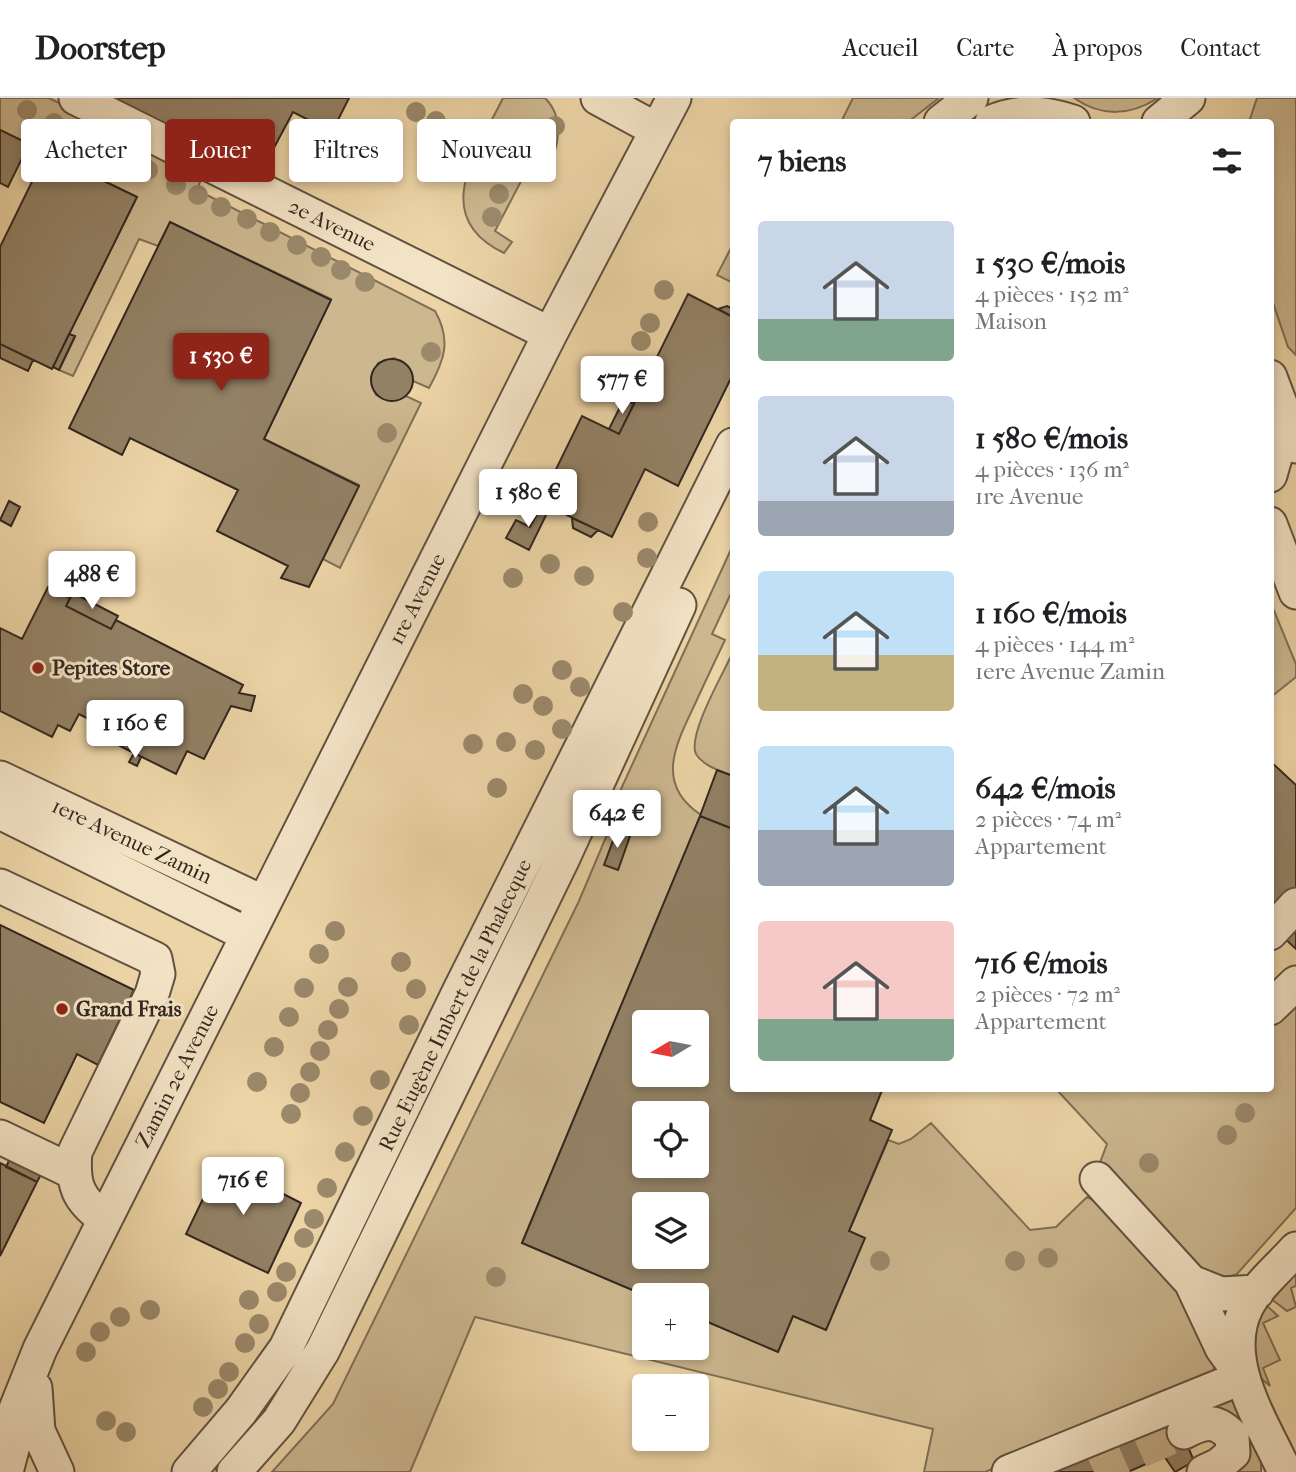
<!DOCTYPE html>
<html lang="fr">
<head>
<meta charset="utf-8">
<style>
	:root { --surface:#fff; --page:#f2f2f2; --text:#202124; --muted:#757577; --line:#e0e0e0; --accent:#8f2418 }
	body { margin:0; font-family:"IM FELL French Canon",serif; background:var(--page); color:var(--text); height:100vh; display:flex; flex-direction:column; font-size:26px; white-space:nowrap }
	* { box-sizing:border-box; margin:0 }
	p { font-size:23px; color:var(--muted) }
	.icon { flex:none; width:38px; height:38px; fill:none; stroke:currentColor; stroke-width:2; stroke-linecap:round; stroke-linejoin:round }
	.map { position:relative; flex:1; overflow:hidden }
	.panel { position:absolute; left:730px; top:21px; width:544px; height:973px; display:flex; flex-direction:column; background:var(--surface); border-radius:7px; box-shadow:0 4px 10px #0003 }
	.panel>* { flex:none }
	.top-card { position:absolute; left:21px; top:21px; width:604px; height:63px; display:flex; gap:14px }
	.needle { width:46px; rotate:260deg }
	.controls { position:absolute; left:632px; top:912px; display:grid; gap:14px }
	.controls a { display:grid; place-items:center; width:77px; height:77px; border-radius:7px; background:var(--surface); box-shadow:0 4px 10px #0003; font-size:35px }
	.price { position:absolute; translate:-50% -60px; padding:0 16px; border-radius:7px; background:#fff; color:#222; font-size:23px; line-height:46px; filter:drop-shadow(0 2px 4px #0008) }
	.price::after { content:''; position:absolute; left:50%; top:42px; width:21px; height:16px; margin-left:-10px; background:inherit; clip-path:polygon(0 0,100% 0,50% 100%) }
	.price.active { background:var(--accent); color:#fff }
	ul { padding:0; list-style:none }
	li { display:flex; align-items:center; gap:21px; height:175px; padding:0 28px }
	li span { display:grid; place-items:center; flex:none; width:196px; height:140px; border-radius:7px; color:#555 }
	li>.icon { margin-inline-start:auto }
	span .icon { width:84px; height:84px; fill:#fffc; stroke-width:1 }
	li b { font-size:30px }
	h2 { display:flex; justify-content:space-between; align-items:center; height:84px; padding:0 28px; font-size:30px }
	.tag { padding:0 24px; border-radius:7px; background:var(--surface); box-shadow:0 4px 10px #0003; font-size:24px; line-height:63px }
	.tag.active { background:var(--accent); color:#fff }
	header { display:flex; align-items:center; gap:42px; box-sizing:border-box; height:98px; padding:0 35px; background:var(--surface); border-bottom:2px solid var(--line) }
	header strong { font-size:33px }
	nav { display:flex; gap:38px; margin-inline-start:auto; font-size:24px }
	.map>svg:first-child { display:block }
</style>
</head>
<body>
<header>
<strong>Doorstep</strong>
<nav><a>Accueil</a><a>Carte</a><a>À propos</a><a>Contact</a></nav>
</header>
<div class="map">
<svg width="1296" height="1374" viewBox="0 0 1296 1374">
	<rect width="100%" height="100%" fill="#ecd4a6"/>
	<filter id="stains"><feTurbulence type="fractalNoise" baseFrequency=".00286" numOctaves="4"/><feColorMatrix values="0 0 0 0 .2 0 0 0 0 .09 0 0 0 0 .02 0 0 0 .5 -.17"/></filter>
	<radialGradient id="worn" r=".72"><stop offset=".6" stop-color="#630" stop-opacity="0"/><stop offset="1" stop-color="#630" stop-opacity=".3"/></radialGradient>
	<path fill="#ccb78f" stroke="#7f6f57" stroke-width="2" d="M0,0H49L203,76L197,92L435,213C452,243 444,263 429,290L413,283L408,268L394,260L378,265L371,280L376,297L391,303L406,298L421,305L340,470L323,461L359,387L264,341L331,201L170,124L158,148L139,141L73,278L59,272L75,239L69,236L137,99L0,32Z
		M503,0H545C566,21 558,50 547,75L530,66L495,133L512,144L504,155C428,119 477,53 503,0Z
		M853,0H939L908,24H841Z
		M1074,0H1158C1130,18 1101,19 1074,0Z
		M1257,0H1296V257L1288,249L1271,199L1270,24H1249Z
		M733,146V185L717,177Z
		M733,447V491L712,536L725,542C715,563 705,584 695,606C676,646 654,686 701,717L522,1145L644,1197V1250H696L697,1219L778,1254L793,1218L826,1232L864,1140L849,1133L888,1042L899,1046L911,1041L931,1025L1030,1132L1056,1129L1087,1099L1096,1104L1193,1211L1217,1257L1212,1278L985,1374H924L933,1331L475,1219L410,1374H272L333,1306L579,803L623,699L621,691Z
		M1270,503L1296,566V579L1271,599Z
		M733,554V678C721,673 703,668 696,656C687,637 724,574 733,554Z
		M1296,903V1110L1237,1176L1222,1182L1205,1180L1098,1070L1107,1046L1056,991L1270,990L1271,918Z
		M1296,1171V1188L1291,1190L1296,1209L1287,1213L1270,1200Z
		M1265,1206L1278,1218L1263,1225L1280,1262L1263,1270L1270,1288L1257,1277L1252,1237Z
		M1229,1293L1261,1359V1374H1238L1240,1356L1184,1316Z"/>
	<path fill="#938165" stroke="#32271f" stroke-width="2" fill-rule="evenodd" d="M100,0H349L332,34L293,14L259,78Z
		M0,32L29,46L8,89L0,85Z
		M46,55L137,99L52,271L0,246V149Z
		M170,124L331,202L264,341L359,388L309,489L281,480L288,468L217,433L238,392L130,340L122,357L69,330Z
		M688,196L733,219V276L678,388L645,371L612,439L540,404L582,318L619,336Z
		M727,208L733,211V219L718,211Z
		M69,236L75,238L59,272L53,269Z
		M0,246L33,262L28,273L0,260Z
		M371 282a21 21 0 1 1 42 0a21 21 0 1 1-42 0Z
		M624,301L634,306L619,336L609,331Z
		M9,403L20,409L11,428L0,422Z
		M543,405L550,409L529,452L506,440L516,422L530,429Z
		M572,420L598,432L591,439L573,430Z
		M48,489L70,500L66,508L111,531L116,522L243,587L239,595L255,598L251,613L231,608L204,661L187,653L176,676L102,639L106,630L79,616L70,633L58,627L52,639L0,613V530L22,541Z
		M73,495L118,518L111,531L66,508Z
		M134,655L141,659L137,668L129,664Z
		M1270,663L1296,687V790L1270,817Z
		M717,672L733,678V731L700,718Z
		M700,718L733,731V990H883L870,1022L892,1032L849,1133L865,1140L826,1232L793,1218L778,1254L696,1219V1197H644L522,1145ZM644,924H696V976H644ZM644,1015H696V1068H644ZM644,1106H696V1158H644Z
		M617,732L630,738L618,772L604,767Z
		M1296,823V851L1282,838Z
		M0,827L134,892L98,967L77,956L44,1025L0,1004Z
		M14,1052L46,1067L37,1084L6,1069Z
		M217,1062L301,1105L268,1175L186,1136L212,1082L208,1080Z
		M0,1065L37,1084L0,1158Z
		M1185,1306L1184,1339L1194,1363L1175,1374L1164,1358L1128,1374H1028Z"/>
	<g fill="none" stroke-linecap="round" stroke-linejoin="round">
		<path stroke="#c7b18b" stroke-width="33" stroke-dasharray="33 17" stroke-linecap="butt" d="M1094,1374L1184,1334"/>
		<defs>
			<path id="minor" d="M76,0L550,236
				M598,0L657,32
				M941,24L971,0
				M992,24C1020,12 1045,15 1073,24
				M1159,24L1188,0
				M1270,279L1296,348
				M1270,377L1276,356L1290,333
				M1270,426L1296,494
				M0,680L264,805
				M0,714L248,837
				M0,788L155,861L158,876L152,896L75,1054C72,1087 78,1102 105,1121
				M1270,835L1296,807
				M1270,910L1296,885
				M0,1039L73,1074
				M1097,1081L1191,1184
				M35,1290L38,1333L57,1374
				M1184,1334C1205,1323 1215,1321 1232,1338L1233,1355L1219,1367L1204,1374
				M6,1374L13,1347L16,1311L40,1251L550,236L674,0
				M189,1374L241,1313L286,1250L460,892L733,347
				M234,1374L279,1323L323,1252L561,764L679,507
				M1009,1374L1243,1279L1222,1250L1191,1184L1221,1196L1257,1194
				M1285,1374C1263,1325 1219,1262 1247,1208C1258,1187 1280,1169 1296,1151"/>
		</defs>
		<use href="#minor" stroke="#605241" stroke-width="37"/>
		<use href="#minor" stroke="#f3e3c5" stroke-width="33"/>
	</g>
	<g fill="#9b896b">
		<circle cx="27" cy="12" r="10"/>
		<circle cx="416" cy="14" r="10"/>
		<circle cx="436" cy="23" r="10"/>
		<circle cx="54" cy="25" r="10"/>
		<circle cx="555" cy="28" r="10"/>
		<circle cx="76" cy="35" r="10"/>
		<circle cx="99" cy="47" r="10"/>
		<circle cx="125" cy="59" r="10"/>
		<circle cx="519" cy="69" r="10"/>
		<circle cx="148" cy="72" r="10"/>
		<circle cx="176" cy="87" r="10"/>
		<circle cx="499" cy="96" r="10"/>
		<circle cx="198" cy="97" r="10"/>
		<circle cx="221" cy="109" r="10"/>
		<circle cx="492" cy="119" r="10"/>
		<circle cx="247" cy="121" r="10"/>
		<circle cx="270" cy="134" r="10"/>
		<circle cx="297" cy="147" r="10"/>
		<circle cx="321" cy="159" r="10"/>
		<circle cx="341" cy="172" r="10"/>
		<circle cx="365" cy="184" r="10"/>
		<circle cx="664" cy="192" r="10"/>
		<circle cx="650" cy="225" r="10"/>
		<circle cx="641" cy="243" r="10"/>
		<circle cx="431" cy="254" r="10"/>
		<circle cx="387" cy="335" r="10"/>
		<circle cx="648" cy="424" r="10"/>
		<circle cx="647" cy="460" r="10"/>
		<circle cx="550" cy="466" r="10"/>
		<circle cx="584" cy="478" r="10"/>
		<circle cx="513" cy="480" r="10"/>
		<circle cx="623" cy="514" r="10"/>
		<circle cx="562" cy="572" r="10"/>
		<circle cx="580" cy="589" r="10"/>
		<circle cx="523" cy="596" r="10"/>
		<circle cx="543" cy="608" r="10"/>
		<circle cx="562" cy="631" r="10"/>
		<circle cx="506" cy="644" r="10"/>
		<circle cx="473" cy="646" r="10"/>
		<circle cx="535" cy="652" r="10"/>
		<circle cx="497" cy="690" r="10"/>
		<circle cx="335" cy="833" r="10"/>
		<circle cx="319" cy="856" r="10"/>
		<circle cx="401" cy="864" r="10"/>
		<circle cx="348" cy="889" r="10"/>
		<circle cx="304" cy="890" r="10"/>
		<circle cx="416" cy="891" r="10"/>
		<circle cx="339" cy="911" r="10"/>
		<circle cx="289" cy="919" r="10"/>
		<circle cx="409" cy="927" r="10"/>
		<circle cx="328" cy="932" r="10"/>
		<circle cx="274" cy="949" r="10"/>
		<circle cx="320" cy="953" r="10"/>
		<circle cx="310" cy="974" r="10"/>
		<circle cx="380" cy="982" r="10"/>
		<circle cx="257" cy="984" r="10"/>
		<circle cx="300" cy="995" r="10"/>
		<circle cx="1245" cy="1015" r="10"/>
		<circle cx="291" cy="1016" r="10"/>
		<circle cx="363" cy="1018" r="10"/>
		<circle cx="1227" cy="1037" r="10"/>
		<circle cx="345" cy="1054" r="10"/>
		<circle cx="1149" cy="1065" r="10"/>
		<circle cx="327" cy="1090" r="10"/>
		<circle cx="314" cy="1121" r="10"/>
		<circle cx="304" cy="1140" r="10"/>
		<circle cx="1048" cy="1160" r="10"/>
		<circle cx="880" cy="1163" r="10"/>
		<circle cx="1015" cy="1163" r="10"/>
		<circle cx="286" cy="1174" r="10"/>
		<circle cx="496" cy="1179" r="10"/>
		<circle cx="277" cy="1194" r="10"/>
		<circle cx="249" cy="1202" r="10"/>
		<circle cx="150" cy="1212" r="10"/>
		<circle cx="120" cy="1219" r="10"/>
		<circle cx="259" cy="1226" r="10"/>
		<circle cx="100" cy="1234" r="10"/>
		<circle cx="245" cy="1245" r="10"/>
		<circle cx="86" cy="1254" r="10"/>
		<circle cx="229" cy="1274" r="10"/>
		<circle cx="218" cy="1291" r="10"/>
		<circle cx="203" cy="1309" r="10"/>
		<circle cx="106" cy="1323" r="10"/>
		<circle cx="126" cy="1334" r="10"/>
	</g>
	<g fill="#8f2418" stroke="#f3e3c5" stroke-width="2.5">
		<circle cx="38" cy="570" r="7"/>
		<circle cx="62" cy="911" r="7"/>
	</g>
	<g text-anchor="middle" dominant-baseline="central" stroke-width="6" stroke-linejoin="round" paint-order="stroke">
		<g font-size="21" fill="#32271f" stroke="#f3e3c5">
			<text transform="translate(332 127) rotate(26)">2e Avenue</text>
			<text transform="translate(417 501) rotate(-63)">1re Avenue</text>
			<text transform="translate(132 743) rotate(25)">1ere Avenue Zamin</text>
			<text transform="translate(455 907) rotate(-64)">Rue Eugène Imbert de la Phalecque</text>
			<text transform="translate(177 978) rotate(-63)">Zamin 2e Avenue</text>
		</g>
		<g font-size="21" font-weight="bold" fill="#32271f" stroke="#f3e3c5" text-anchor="start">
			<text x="52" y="570">Pepites Store</text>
			<text x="76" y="911">Grand Frais</text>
		</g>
	</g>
	<rect width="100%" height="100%" filter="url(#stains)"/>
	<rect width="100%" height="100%" fill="url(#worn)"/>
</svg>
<div class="controls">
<a><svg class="needle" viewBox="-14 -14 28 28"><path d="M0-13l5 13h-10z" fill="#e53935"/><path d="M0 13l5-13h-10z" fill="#757577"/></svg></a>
<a><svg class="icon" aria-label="locate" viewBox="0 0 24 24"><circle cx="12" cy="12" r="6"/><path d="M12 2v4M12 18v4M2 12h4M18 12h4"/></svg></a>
<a><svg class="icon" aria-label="layers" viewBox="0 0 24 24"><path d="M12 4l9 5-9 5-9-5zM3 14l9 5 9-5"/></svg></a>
<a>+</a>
<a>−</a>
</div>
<b class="price active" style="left:221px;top:295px">1 530 €</b>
<b class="price" style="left:622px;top:318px">577 €</b>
<b class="price" style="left:528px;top:431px">1 580 €</b>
<b class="price" style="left:92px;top:513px">488 €</b>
<b class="price" style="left:135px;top:662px">1 160 €</b>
<b class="price" style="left:617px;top:752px">642 €</b>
<b class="price" style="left:243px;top:1119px">716 €</b>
<div class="top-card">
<a class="tag">Acheter</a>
<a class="tag active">Louer</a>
<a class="tag">Filtres</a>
<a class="tag">Nouveau</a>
</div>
<section class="panel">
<h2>7 biens<svg class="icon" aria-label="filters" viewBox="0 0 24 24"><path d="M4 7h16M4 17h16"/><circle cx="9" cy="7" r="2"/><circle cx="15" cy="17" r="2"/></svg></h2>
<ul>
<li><span style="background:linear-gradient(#c9d6e8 70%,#7fa58c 0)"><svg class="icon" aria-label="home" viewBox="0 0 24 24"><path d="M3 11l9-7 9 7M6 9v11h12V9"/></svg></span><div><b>1 530 €/mois</b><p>4 pièces · 152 m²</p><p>Maison</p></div></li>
<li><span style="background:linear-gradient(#c9d6e8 75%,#9aa5b1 0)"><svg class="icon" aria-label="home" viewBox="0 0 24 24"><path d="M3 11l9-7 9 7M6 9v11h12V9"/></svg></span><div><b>1 580 €/mois</b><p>4 pièces · 136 m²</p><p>1re Avenue</p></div></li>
<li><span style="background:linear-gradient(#bfe0f5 60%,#c2b280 0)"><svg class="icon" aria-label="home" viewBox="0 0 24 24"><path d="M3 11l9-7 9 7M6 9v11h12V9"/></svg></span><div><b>1 160 €/mois</b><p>4 pièces · 144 m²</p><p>1ere Avenue Zamin</p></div></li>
<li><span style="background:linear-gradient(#bfe0f5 60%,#9aa5b1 0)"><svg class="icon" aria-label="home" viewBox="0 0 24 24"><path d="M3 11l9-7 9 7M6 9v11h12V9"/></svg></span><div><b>642 €/mois</b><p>2 pièces · 74 m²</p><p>Appartement</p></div></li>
<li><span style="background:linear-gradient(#f6c9c9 70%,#7fa58c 0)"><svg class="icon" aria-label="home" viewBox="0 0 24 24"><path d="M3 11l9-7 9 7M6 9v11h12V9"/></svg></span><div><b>716 €/mois</b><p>2 pièces · 72 m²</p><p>Appartement</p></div></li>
</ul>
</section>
</div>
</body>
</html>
